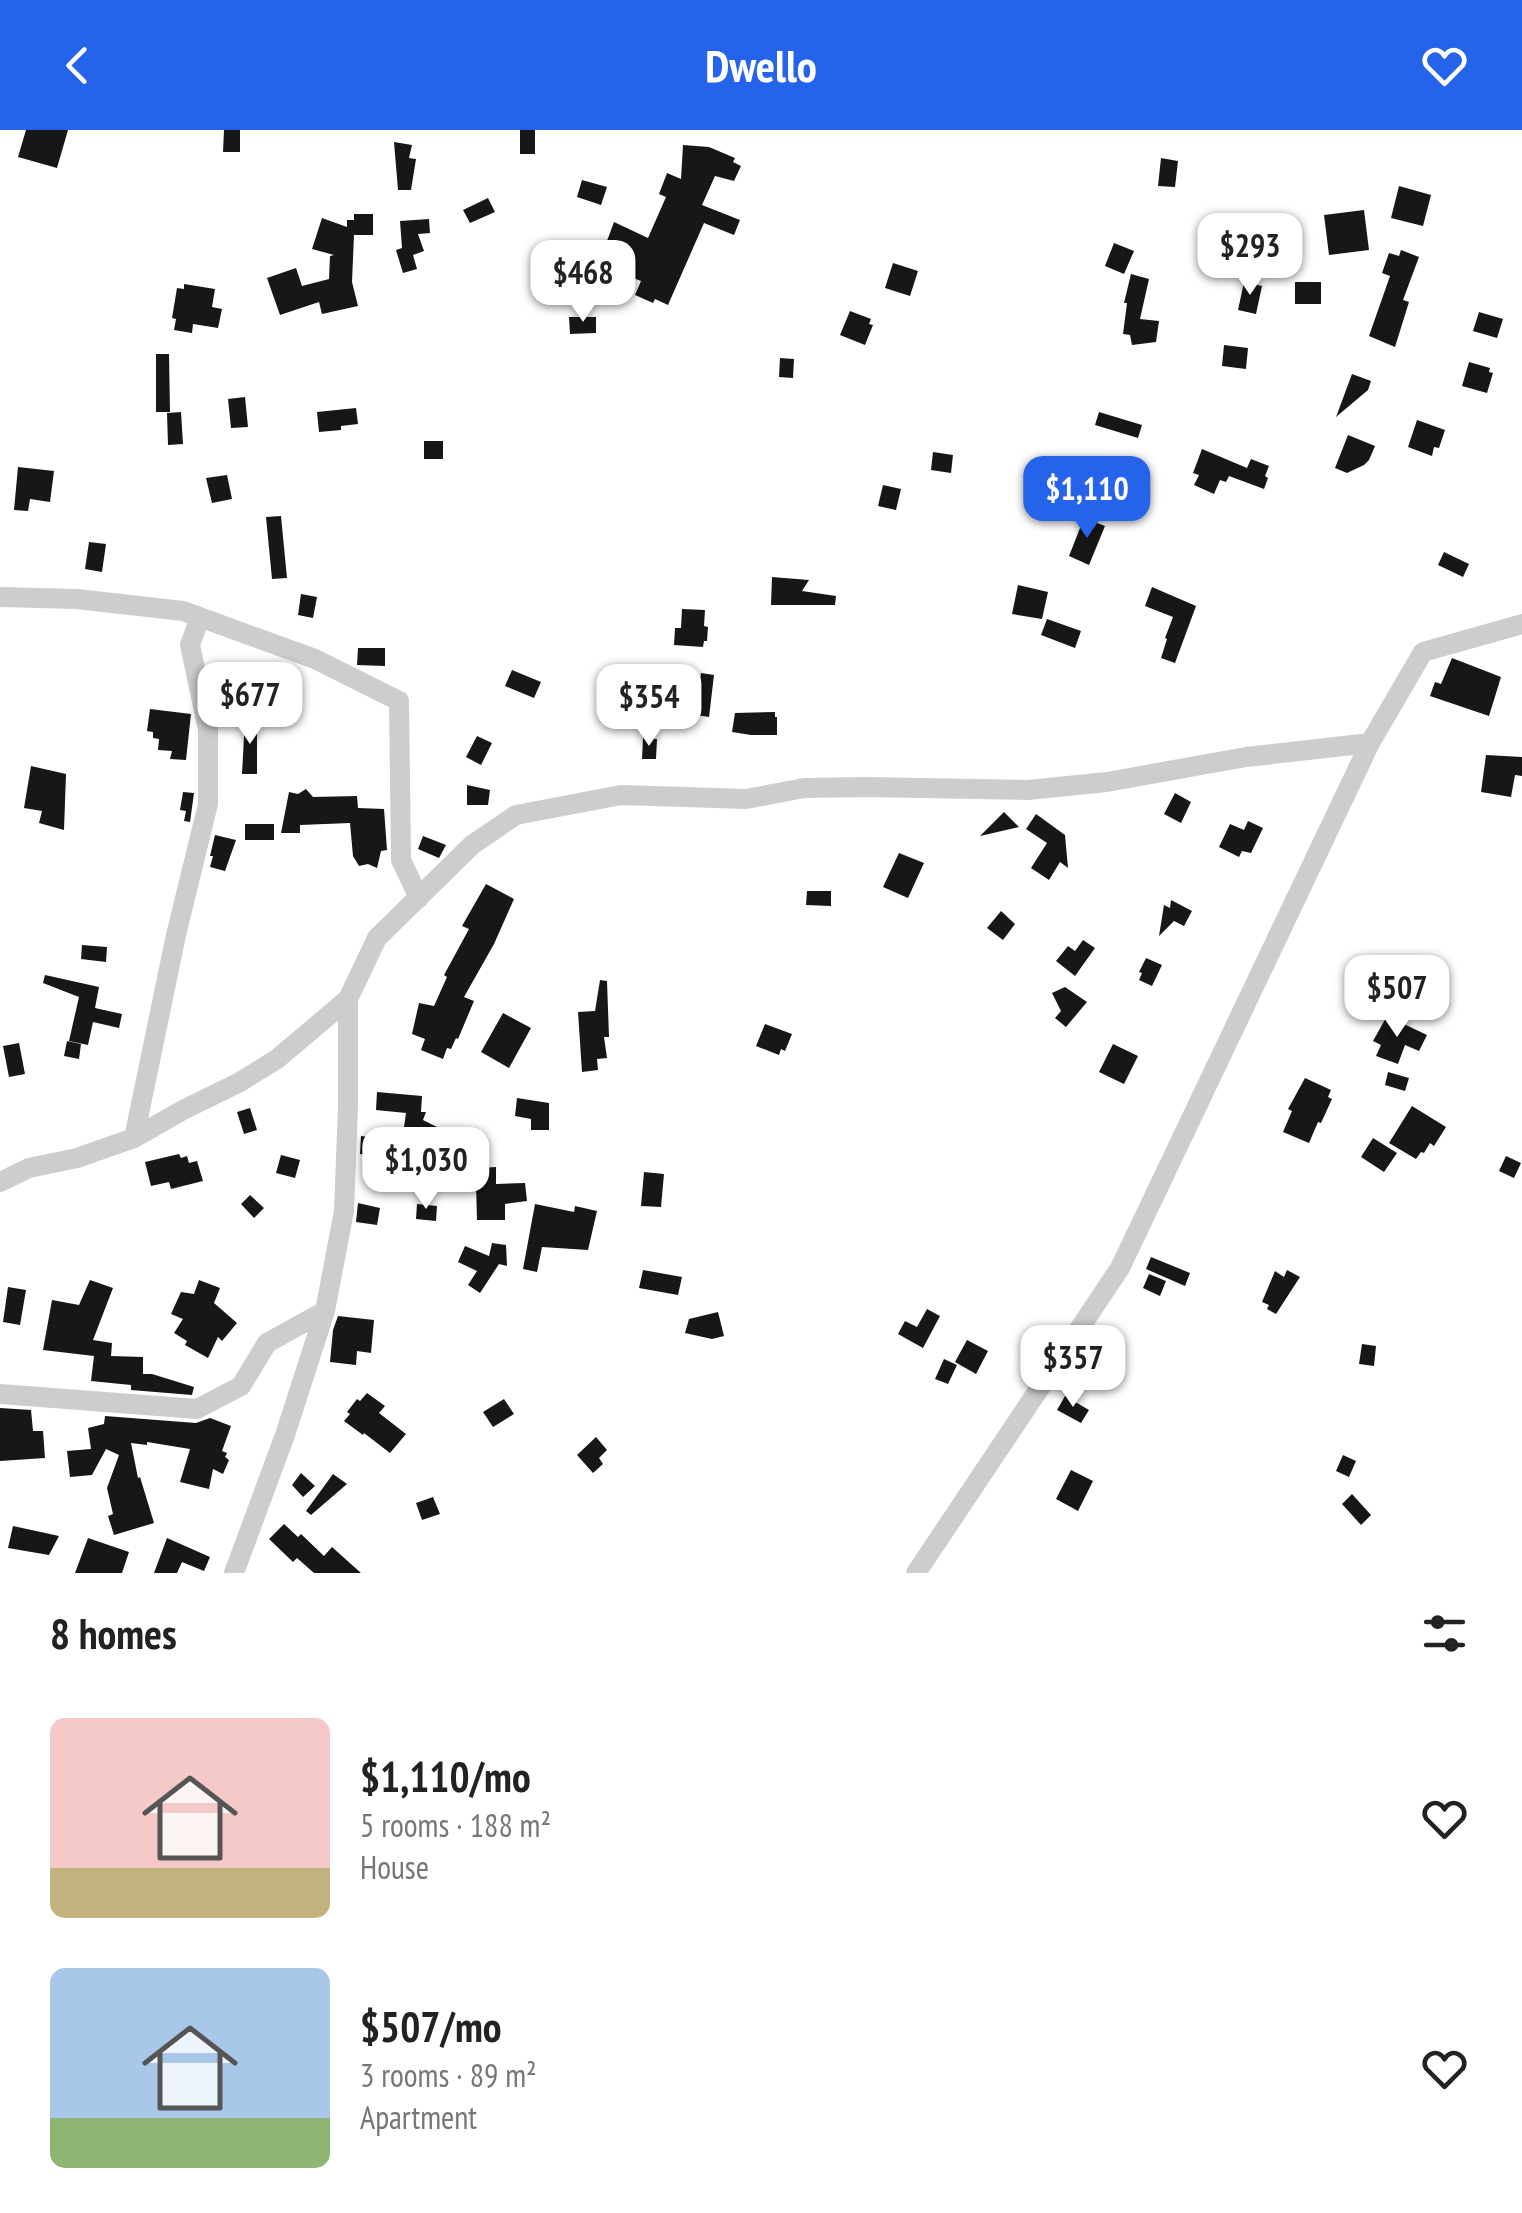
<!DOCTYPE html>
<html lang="en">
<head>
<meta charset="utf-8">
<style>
	:root { --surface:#fff; --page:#f6f6f6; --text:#222; --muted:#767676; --accent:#2563eb }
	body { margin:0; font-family:"PT Sans Narrow",sans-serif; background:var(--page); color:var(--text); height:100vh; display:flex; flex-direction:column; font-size:38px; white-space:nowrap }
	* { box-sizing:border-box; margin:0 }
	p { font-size:32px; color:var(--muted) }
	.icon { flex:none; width:55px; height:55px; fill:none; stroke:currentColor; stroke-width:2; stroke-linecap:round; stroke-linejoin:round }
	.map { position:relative; height:1443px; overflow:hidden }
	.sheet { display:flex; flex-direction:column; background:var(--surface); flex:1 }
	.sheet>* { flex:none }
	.price { position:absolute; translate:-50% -85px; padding:0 22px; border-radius:20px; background:#fff; color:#222; font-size:32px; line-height:65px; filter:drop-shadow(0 2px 5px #0008) }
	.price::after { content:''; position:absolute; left:50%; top:60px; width:30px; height:22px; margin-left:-15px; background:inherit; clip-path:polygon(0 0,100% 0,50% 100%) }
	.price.on { background:var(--accent); color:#fff }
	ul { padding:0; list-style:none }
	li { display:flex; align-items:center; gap:30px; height:250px; padding:0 50px }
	li span { display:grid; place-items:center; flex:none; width:280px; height:200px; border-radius:15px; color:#555 }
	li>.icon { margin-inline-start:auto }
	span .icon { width:120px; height:120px; fill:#fffc; stroke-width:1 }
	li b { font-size:42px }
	h2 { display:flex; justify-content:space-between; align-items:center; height:120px; padding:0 50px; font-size:42px }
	header { display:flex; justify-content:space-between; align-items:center; height:130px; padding:0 50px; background:var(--accent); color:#fff; font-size:45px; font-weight:600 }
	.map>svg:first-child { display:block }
</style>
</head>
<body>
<header><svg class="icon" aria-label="back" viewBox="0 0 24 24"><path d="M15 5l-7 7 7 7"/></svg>Dwello<svg class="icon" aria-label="heart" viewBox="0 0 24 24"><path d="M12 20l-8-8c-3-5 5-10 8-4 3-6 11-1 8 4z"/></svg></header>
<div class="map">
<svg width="1522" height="1443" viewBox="0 0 1522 1443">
	<rect width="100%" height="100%" fill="#fff"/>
	<path fill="#171717" d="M26,0H68L57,38L18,27Z
		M224,0H240V22H223Z
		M520,0H535V24H520Z
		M394,12L412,15L409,28L416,29L411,60H398Z
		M683,15L709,17L735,28L733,32L741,36L734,51L715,46L702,75L740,90L734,105L704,93L668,175L655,169L653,173L635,165L641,151L613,140L610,157L583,151L596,116L604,119L614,92L648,108L666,67L659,64L667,43L681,49Z
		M1161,28L1178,31L1175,57L1158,56Z
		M582,50L607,57L601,75L577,67Z
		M1399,56L1431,65L1423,96L1391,88Z
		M488,68L495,82L470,93L463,80Z
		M1364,80L1369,120L1329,125L1324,85Z
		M354,84H373V105H354L352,152L358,176L322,184L319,172L280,185L267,148L296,138L302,156L329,149L330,126L334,125L312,119L322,88L347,97V90H354Z
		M429,89L430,103L418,104L424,121L413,125L417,139L403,143L396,120L402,118L400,91Z
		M1114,113L1134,121L1124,144L1105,136Z
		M1401,120L1419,127L1403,170L1409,172L1395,217L1369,206L1390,146L1382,143L1389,123L1399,126Z
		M893,133L918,141L910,166L885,158Z
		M1131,144L1149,149L1140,189L1159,191L1156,212L1132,215L1130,205L1123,204L1127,173H1124Z
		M1244,152L1262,156L1256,184L1238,180Z
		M1295,152H1321V174H1295Z
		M184,154L215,159L212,177L222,179L218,198L193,194L192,203L174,200L176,189L172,188L177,158L184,159Z
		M850,181L871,189L869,194L873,195L865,215L840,205Z
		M1479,182L1503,189L1497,208L1473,201Z
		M569,187H596V203L570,204Z
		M1224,215L1248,218L1246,239L1222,236Z
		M156,224H169L170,282H156Z
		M780,228L794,229L793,248L779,247Z
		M1469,232L1490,238L1489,242L1493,243L1487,263L1462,256Z
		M1352,244L1371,251L1368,260L1336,287Z
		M245,267L248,297L231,298L228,269Z
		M356,278L358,294L341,296V300L319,302L317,282Z
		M181,282L183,314L168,315L167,283Z
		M1099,282L1142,295L1138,308L1095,295Z
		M1417,290L1445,300L1439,318L1434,317L1432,326L1408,317Z
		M1348,305L1375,316L1369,330L1364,335L1347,343L1335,338Z
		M424,311H443V329H424Z
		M1202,319L1247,338L1251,329L1269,336L1265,346L1268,348L1264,359L1229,346L1226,352L1220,350L1214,364L1194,355L1199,345L1193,343Z
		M933,322L953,325L951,343L931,340Z
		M18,337L54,341L50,372L30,369L28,381L14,380Z
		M227,345L232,369L212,373L206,348Z
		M883,355L901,359L896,380L878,376Z
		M281,386L287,448L272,449L266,387Z
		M1084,388L1105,396L1089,435L1069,426Z
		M89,412L106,414L102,442L85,439Z
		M1444,422L1469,434L1463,447L1438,435Z
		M772,447L809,450L802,461L836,466L835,475H771Z
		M1018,455L1048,462L1042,489L1012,484Z
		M1152,457L1196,476L1175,533L1161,528L1167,509L1165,508L1173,487L1145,476Z
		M301,464L317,467L313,488L298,485Z
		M682,479L705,480L704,496L708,497L707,511H704L703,517L674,515L675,498H681Z
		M1047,489L1081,501L1075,518L1041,505Z
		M358,518H385V536L357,535Z
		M1452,528L1501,547L1489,586L1430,566L1435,552L1441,554Z
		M512,540L541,552L534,568L505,556Z
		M701,543L714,545L709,587L696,585L697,575L672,573L674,558L699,560Z
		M150,579L191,584L186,630L170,629L172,621L158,620L159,609L153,608V602L147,601Z
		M775,582V587H777V605H751L732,602L735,583Z
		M245,588L257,589V644H242Z
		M477,606L492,613L481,635L466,627Z
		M643,608L657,609L656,629H642Z
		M1486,625L1522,627V646L1515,645L1511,667L1481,662Z
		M31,636L66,644L64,700L39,693L42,681L24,678Z
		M467,655L490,660L488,675H467Z
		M306,659L313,667L357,666L358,678L384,679L387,720L381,721L377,738L368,734L359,736L353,726L350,693L300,695V703H281L289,662L298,664Z
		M183,662L194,663L190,692L184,691L186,681L180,680Z
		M1175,663L1191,672L1181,693L1164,684Z
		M1004,682L1019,697L980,706Z
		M1036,684L1065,705L1068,738L1060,732L1049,750L1031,738L1047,713L1026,699Z
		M1248,691L1263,698L1251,723L1242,721L1239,727L1219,717L1230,694L1244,700Z
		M245,694H274V710H245Z
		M215,705L236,710L225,741L210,737L213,726H210Z
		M423,706L446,715L439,728L418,719Z
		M899,723L924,733L908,768L883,757Z
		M486,754L514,769L494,814L464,867L474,871L458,909L456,908L451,919L447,918L443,929L421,920L425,909L412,904L419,873L434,876L447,847L444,845L469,799L462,796Z
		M807,761H831V776L806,775Z
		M1171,770L1192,781L1184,796L1174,791L1159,806L1164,775L1170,778Z
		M1001,781L1015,794L1003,810L987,798Z
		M1083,810L1095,818L1075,846L1056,831L1068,816L1075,821Z
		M82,815L107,817L106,832L81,829Z
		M1397,827L1417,836L1408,856L1404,854L1396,872L1380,865Z
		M1146,828L1162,835L1152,856L1139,850L1142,843L1139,842Z
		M45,845L99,857L95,878L122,884L119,898L93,892L88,915L69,911L79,867L43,853Z
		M600,850L607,851L609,907H604L607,928L597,929L598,940L582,942L578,882L595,881Z
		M1065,857L1087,872L1066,897L1055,888L1061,881L1052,863Z
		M503,883L531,898L509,938L481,922Z
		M1387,886L1427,905L1419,921L1405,915L1398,934L1376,926L1381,915L1373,911Z
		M765,894L792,904L785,921L781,919L779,925L756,916Z
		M67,911L81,914L79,929L64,926Z
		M19,913L25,944L9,947L3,916Z
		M1113,914L1138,926L1124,954L1099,942Z
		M1388,942L1409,948L1405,961L1385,955Z
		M1305,948L1331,960L1328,967L1332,969L1321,993L1318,992L1309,1013L1283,1002L1292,981L1288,979Z
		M377,962L422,966L421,982H426L423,990L449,1003V1005L420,1001L411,1039L380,1035L377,1026L360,1024L361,1006L402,1011L406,983L376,980Z
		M517,968L549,973V1000H531V989L515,986Z
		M1412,976L1446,997L1434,1016L1430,1013L1424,1023L1421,1022L1416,1029L1389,1013Z
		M250,978L257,1000L244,1004L237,982Z
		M1373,1008L1397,1023L1384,1042L1361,1027Z
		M179,1024L181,1028L187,1026L189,1033L197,1031L203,1051L171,1059L169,1052L151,1056L145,1032Z
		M281,1025L300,1030L295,1048L276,1043Z
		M1506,1026L1521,1033L1514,1048L1499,1041Z
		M496,1037V1054L525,1053L527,1071L505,1074V1090H477L476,1054H482V1038Z
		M644,1042L664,1044L661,1077L641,1076Z
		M250,1065L264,1078L254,1088L241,1074Z
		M358,1073L380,1078L377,1095L356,1092Z
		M417,1074L437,1076L436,1091L416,1089Z
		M535,1074L574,1082L575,1076L597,1081L588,1120L542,1117L537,1142L523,1139Z
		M492,1113L506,1115L507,1136L499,1134L480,1163L468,1155L477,1141L458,1132L465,1116L489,1126Z
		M1151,1127L1190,1143L1185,1156L1146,1139Z
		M643,1140L682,1147L678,1165L639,1158Z
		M1287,1140L1300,1147L1276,1184L1267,1179L1269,1175L1262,1172L1275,1141L1284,1147Z
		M1149,1144L1166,1151L1160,1166L1143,1158Z
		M90,1150L113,1158L93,1210L112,1213L111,1226L143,1227V1244H152L194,1257L192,1265L131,1260V1255L91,1251L94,1226L43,1220L52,1170L79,1175Z
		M199,1150L220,1158L214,1173L237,1193L222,1211L218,1207L208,1228L185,1215L187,1211L174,1203L183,1189L171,1184L181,1162L194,1164Z
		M8,1157L26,1160L20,1195L3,1192Z
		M927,1179L940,1186L923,1218L898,1204L905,1191L917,1197Z
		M718,1182L724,1206L712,1209L685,1203L689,1189Z
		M338,1186L374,1190L371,1223L357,1221L356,1235L330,1232L333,1200Z
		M967,1210L988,1221L976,1244L955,1232Z
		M1362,1214L1376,1216L1374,1236L1359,1234Z
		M944,1229L957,1235L948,1254L935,1249Z
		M367,1263L385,1276L379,1283L406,1304L390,1323L364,1303L363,1305L344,1291L350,1284L347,1282L357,1269L360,1271Z
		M1065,1266L1089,1280L1081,1293L1057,1280Z
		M504,1269L514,1284L493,1297L483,1282Z
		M0,1278L31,1280L33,1301H43L45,1328L0,1331Z
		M105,1286L196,1293L210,1288L231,1296L222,1321L227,1323L225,1327L229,1330L223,1344L213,1339L209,1359L180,1352L190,1319L147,1312V1315L131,1313L138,1348L140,1347L154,1393L114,1405L108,1386L113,1384L107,1358L119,1325L106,1319L92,1345L70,1347L67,1321L91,1319L88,1298L104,1294Z
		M596,1307L607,1320L599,1328L603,1334L593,1343L577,1325Z
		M1343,1325L1356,1331L1349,1347L1336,1341Z
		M1071,1340L1093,1351L1078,1381L1056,1369Z
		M301,1343L315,1356L303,1367L292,1355Z
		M333,1344L347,1354L311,1385L306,1381Z
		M1352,1364L1371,1385L1361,1395L1342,1374Z
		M433,1367L440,1384L422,1390L416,1373Z
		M284,1394L298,1407L301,1404L324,1426L332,1417L361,1443H314L297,1428L293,1432L269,1409Z
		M13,1396L59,1406L49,1425L8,1418Z
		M88,1408L129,1422L122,1443H75Z
		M167,1408L210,1427L204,1441L182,1432L177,1443H154Z"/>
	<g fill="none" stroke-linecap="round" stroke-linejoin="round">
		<path stroke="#cdcdcd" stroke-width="20" d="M0,467L77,469L183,481L315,529L399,571L401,730L419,768
			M1370,613L1423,522L1522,494
			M134,1008L176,805L208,674V600L190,515L200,487
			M0,1052L29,1038L77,1028L134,1008L183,980L240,952L277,929L348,869L377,808L472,715L516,685L621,665L746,669L804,658L866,657L1028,660L1107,652L1246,627L1370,613L1120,1138L916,1443
			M0,1264L197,1279L241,1256L267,1213L325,1181
			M234,1443L285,1305L325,1181L344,1081L348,976V869"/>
	</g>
</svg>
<b class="price" style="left:1250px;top:168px">$293</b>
<b class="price" style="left:583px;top:195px">$468</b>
<b class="price on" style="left:1087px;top:411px">$1,110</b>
<b class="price" style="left:250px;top:617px">$677</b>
<b class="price" style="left:649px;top:619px">$354</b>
<b class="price" style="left:1397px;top:910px">$507</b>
<b class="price" style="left:426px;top:1082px">$1,030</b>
<b class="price" style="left:1073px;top:1280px">$357</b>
</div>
<section class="sheet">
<h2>8 homes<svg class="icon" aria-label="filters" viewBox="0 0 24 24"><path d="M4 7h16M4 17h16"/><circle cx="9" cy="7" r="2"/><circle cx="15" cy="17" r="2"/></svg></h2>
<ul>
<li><span style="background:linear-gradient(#f6c9c9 75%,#c2b280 0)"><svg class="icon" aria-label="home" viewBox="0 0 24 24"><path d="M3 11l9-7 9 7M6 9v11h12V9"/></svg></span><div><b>$1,110/mo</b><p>5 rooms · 188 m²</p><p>House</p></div><svg class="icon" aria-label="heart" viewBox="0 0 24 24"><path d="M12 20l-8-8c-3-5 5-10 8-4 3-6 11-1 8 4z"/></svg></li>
<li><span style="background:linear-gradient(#a9c7e8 75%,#8fb573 0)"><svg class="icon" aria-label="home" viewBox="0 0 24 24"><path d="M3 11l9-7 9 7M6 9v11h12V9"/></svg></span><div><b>$507/mo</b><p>3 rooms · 89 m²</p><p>Apartment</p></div><svg class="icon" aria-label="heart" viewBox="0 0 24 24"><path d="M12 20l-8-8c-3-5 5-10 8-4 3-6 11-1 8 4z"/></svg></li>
</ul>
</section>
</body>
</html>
